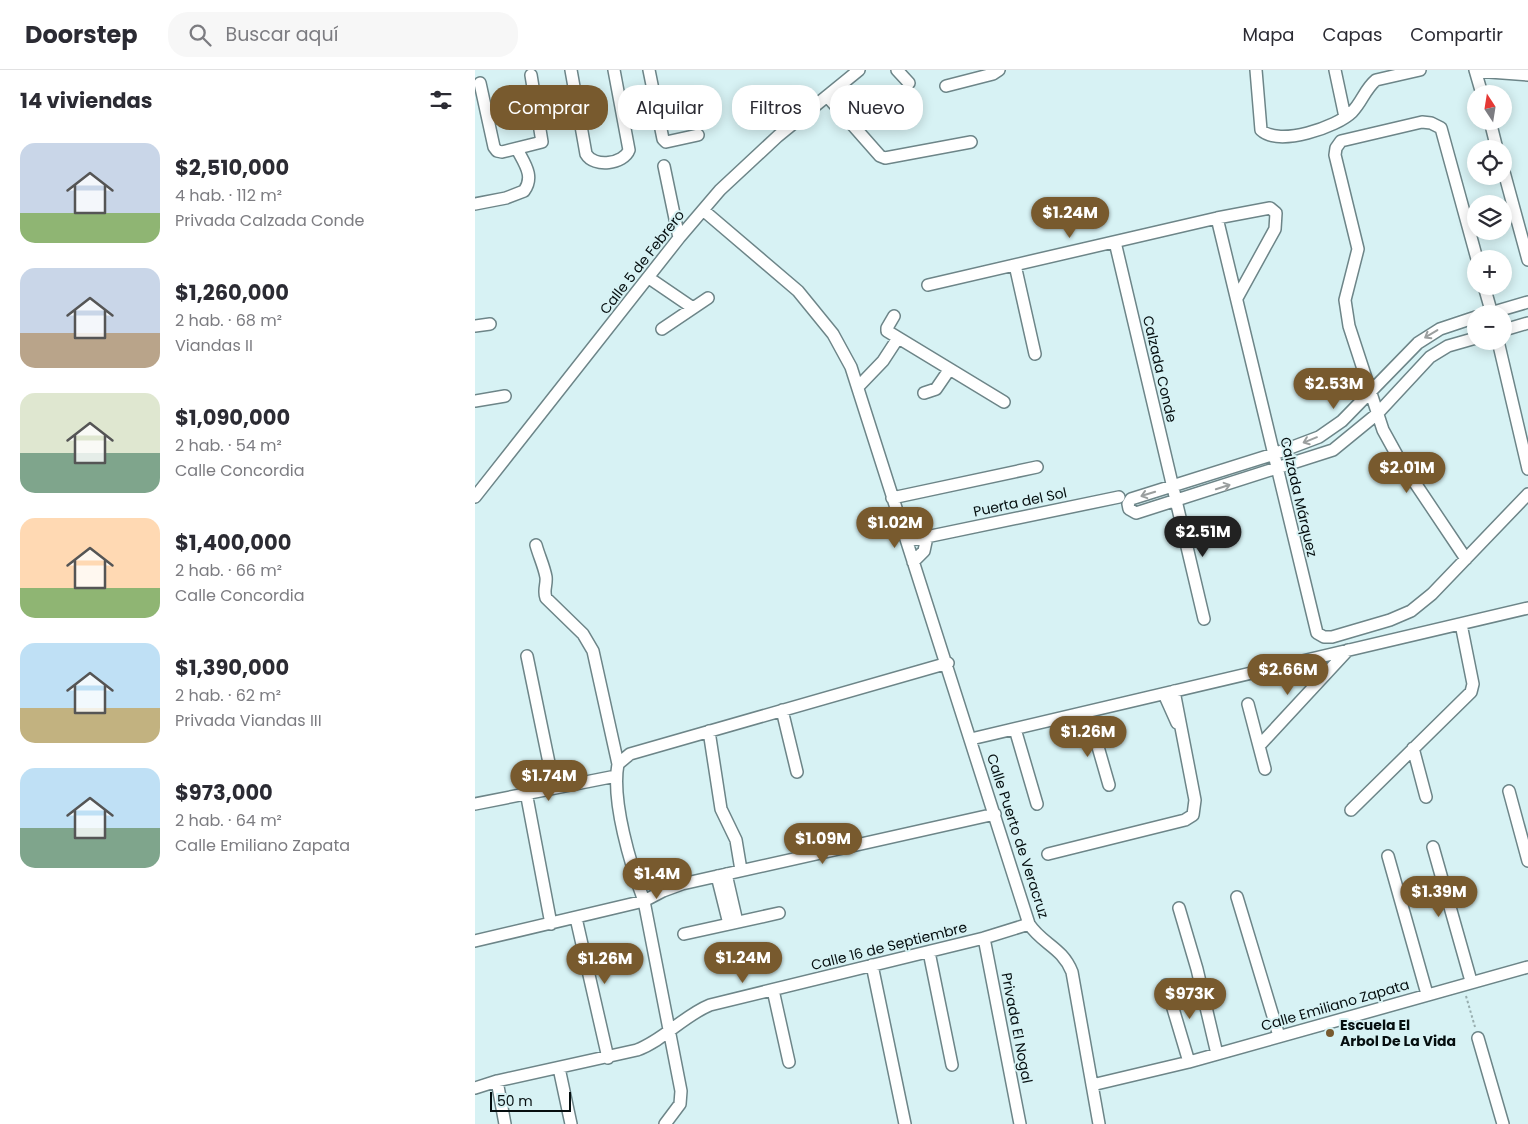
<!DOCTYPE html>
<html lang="es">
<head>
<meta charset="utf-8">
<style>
	:root { --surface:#fff; --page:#f7f7f7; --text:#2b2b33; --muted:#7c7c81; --line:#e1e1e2; --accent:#785a2e }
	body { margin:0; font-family:Poppins,sans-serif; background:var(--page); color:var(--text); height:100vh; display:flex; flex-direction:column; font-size:19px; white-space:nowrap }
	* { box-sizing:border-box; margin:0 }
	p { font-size:16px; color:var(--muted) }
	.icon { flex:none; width:28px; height:28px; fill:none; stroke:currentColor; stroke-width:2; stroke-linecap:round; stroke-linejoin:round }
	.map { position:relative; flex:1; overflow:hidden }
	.panel { display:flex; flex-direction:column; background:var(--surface); width:475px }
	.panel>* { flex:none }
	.guide { position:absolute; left:15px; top:15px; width:475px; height:45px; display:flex; gap:10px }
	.needle { width:32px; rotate:348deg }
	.controls { position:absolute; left:992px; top:15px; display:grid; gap:10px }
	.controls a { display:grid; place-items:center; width:45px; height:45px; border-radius:50%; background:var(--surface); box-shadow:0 2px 12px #0003; font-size:25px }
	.scale { position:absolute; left:15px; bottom:12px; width:81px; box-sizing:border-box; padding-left:5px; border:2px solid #050e0f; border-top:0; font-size:14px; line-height:18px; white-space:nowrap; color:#050e0f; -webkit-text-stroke:4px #d7f2f4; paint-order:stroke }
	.price { position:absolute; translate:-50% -42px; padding:0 11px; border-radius:18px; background:var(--accent); color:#fff; font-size:16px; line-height:32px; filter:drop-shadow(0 1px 2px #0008) }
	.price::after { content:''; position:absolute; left:50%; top:30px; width:15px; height:11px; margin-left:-8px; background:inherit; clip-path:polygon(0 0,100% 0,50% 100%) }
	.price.current { background:#222; color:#fff }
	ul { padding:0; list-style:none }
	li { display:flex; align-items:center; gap:15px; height:125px; padding:0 20px }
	li span { display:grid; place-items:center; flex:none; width:140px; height:100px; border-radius:15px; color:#555 }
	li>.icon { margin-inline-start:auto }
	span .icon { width:60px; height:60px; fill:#fffc; stroke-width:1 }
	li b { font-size:21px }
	h2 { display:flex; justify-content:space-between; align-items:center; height:60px; padding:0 20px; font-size:21px }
	.pill { padding:0 18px; border-radius:20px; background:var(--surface); box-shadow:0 2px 12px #0003; font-size:18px; line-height:45px }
	.pill.current { background:var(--accent); color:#fff }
	header { display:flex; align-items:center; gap:30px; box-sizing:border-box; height:70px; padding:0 25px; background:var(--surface); border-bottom:1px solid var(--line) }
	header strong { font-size:24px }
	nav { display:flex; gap:28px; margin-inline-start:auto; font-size:18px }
	.search { width:350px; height:45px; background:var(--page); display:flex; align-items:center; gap:12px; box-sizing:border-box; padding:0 18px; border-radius:20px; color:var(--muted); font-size:19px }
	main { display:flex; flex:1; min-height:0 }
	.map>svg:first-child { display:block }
</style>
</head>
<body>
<header>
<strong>Doorstep</strong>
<div class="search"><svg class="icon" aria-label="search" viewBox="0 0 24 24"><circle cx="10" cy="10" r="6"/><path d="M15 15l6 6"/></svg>Buscar aquí</div>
<nav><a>Mapa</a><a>Capas</a><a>Compartir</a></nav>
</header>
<main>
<section class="panel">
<h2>14 viviendas<svg class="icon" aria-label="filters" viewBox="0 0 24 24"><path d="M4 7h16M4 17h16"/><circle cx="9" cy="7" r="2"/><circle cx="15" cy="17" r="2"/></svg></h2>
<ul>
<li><span style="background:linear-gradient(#c9d6e8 70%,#8fb573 0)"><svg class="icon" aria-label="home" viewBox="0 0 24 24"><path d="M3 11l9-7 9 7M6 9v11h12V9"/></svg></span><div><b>$2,510,000</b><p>4 hab. · 112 m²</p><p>Privada Calzada Conde</p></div></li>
<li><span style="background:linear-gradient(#c9d6e8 65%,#b9a48a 0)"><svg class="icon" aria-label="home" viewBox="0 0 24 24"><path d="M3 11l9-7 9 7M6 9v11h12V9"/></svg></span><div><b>$1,260,000</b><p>2 hab. · 68 m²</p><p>Viandas II</p></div></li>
<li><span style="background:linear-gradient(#dfe7d0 60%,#7fa58c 0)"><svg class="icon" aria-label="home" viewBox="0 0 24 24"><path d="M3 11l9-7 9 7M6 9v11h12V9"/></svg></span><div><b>$1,090,000</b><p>2 hab. · 54 m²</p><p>Calle Concordia</p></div></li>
<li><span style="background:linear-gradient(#ffd9b3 70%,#8fb573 0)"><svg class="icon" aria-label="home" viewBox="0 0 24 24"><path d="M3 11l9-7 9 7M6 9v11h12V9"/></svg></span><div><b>$1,400,000</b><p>2 hab. · 66 m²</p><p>Calle Concordia</p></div></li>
<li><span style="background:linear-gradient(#bfe0f5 65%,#c2b280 0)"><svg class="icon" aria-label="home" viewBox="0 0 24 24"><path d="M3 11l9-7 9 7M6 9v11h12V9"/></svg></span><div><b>$1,390,000</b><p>2 hab. · 62 m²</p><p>Privada Viandas III</p></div></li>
<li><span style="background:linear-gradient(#bfe0f5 60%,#7fa58c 0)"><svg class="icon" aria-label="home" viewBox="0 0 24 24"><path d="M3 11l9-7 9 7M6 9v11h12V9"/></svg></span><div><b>$973,000</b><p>2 hab. · 64 m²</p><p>Calle Emiliano Zapata</p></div></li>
</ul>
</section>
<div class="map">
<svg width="1053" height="1054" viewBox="0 0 1053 1054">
	<rect width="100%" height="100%" fill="#d7f2f4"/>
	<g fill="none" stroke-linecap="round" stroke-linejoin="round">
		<defs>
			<path id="minor" d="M96,0L111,84C119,98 149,94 154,80L139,0
				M174,0L188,69L191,72L223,65
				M422,0L434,13
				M781,0L786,60C804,77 862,57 877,42C887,32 890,19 901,10L945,0
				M860,0L870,47
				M1000,0L1007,24
				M1001,1L1053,5
				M5,13L19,77L22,81L27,82L67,72L56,5
				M471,16L518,4L524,0
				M352,26L405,86L410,88L496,72
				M1015,51L1022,79
				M184,54L221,46
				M189,96L204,168
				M1029,102L1053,190
				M0,134L31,128L49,121C60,106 49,93 42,79
				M228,140L323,221L358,264L376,297L554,854C567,874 587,877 597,902L624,1054
				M742,148L842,563L849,567H857L915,550L936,541L957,524L1053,424
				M640,172L729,549
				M540,195L560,284
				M174,208L218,238
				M453,215L742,148L795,138L801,143L800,159L762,228
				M1009,216L1017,244
				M1012,244L1053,232
				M419,246L412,258V261L529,332
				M1001,247L965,259L943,273L867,351L844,367L799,384L656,429L653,434L654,439L661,443L858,380L902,344L955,287L973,276L1001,268
				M0,256L15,254
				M187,259L233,228
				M1029,260L1053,253
				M1023,271L1053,399
				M383,317L408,291L423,268
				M449,323L461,319L474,300
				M0,331L30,326
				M0,427L204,168L245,120L303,66L384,0
				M417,428L562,397
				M432,471L644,427
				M61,475C64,486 69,496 71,507C72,515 68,520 71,528L108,564L118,581L143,694
				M991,489L924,389L908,360L874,256L870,230L883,179L860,85L861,78L866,71L947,52L956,53L966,58L1002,189
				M438,492L449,481L452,467
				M52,586L79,717
				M689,624L702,653
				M773,634L790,699
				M307,640L322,702
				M613,642L634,715
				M540,659L562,734
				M234,661L246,739L261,770L266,800
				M496,669L1053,538
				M784,676L873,580
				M938,678L951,727
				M1034,721L1053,791
				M51,722L76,854
				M0,734L141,706
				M876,740L996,622L998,614L986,554
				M958,777L996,911
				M573,784L710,750L718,745L720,730L699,621
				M913,786L952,924
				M251,804L262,852
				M242,806L254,854
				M762,827L804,966
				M704,838L722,899L742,984
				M101,848L133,988
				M209,864L304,843
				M509,868L545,1054
				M0,871L169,831L188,821L207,814L520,744
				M454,882L477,995
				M397,895L430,1054
				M691,915L714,992
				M298,920L314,992
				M1003,968L1028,1054
				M84,998L96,1054
				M22,1011L30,1054
				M617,1015L714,992L1053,897
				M0,1018L22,1011L162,980C189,970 208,946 235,935L509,868L554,854
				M190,1054L205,1034L206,1021L169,831C156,796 136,731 143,694L155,684L473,593"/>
		</defs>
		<use href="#minor" stroke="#6d8588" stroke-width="14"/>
		<path stroke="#98aeaf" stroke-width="2" stroke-dasharray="2.5 2.5" stroke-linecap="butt" d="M991,926L1000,957"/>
		<use href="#minor" stroke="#fff" stroke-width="11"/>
	</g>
	<defs><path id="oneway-shaft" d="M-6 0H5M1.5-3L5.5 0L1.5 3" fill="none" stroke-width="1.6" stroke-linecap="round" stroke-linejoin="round" transform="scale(1.25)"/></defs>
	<g stroke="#9b9f9f">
		<use href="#oneway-shaft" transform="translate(956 264) rotate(149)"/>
		<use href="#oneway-shaft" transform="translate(835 370) rotate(158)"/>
		<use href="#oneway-shaft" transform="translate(748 417) rotate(-18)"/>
		<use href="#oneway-shaft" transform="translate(673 424) rotate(163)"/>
	</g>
	<circle fill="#785a2e" stroke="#d7f2f4" stroke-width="2" cx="855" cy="963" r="5"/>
	<g text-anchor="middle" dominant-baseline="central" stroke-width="4" stroke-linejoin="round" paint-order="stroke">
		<g font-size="14" fill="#050e0f" stroke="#d7f2f4">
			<text transform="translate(167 192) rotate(-52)">Calle 5 de Febrero</text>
			<text transform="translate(685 299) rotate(77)">Calzada Conde</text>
			<text transform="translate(824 427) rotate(77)">Calzada Márquez</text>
			<text transform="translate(545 432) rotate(-12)">Puerta del Sol</text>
			<text transform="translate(543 766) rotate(72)">Calle Puerto de Veracruz</text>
			<text transform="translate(414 876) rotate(-14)">Calle 16 de Septiembre</text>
			<text transform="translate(860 935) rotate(-16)">Calle Emiliano Zapata</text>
			<text transform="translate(542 958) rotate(79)">Privada El Nogal</text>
		</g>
		<g font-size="14" font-weight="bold" fill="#050e0f" stroke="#d7f2f4" text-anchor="start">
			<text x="865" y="955">Escuela El<tspan x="865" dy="16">Arbol De La Vida</tspan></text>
		</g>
	</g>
</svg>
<div class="controls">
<a><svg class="needle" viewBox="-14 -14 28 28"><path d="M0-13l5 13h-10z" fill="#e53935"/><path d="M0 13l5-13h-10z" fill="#7c7c81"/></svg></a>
<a><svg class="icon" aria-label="locate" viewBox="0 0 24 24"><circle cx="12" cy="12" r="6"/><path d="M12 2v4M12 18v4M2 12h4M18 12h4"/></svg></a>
<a><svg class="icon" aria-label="layers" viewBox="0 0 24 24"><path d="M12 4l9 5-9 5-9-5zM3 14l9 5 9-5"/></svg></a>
<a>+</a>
<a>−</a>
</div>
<div class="scale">50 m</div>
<b class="price" style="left:595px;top:169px">$1.24M</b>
<b class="price" style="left:859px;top:340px">$2.53M</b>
<b class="price" style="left:932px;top:424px">$2.01M</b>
<b class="price" style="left:420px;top:479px">$1.02M</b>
<b class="price current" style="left:728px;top:488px">$2.51M</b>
<b class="price" style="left:813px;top:626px">$2.66M</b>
<b class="price" style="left:613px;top:688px">$1.26M</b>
<b class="price" style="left:74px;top:732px">$1.74M</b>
<b class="price" style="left:348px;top:795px">$1.09M</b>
<b class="price" style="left:182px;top:830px">$1.4M</b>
<b class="price" style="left:964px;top:848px">$1.39M</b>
<b class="price" style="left:268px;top:914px">$1.24M</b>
<b class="price" style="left:130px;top:915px">$1.26M</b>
<b class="price" style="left:715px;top:950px">$973K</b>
<div class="guide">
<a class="pill current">Comprar</a>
<a class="pill">Alquilar</a>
<a class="pill">Filtros</a>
<a class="pill">Nuevo</a>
</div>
</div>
</main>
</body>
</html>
